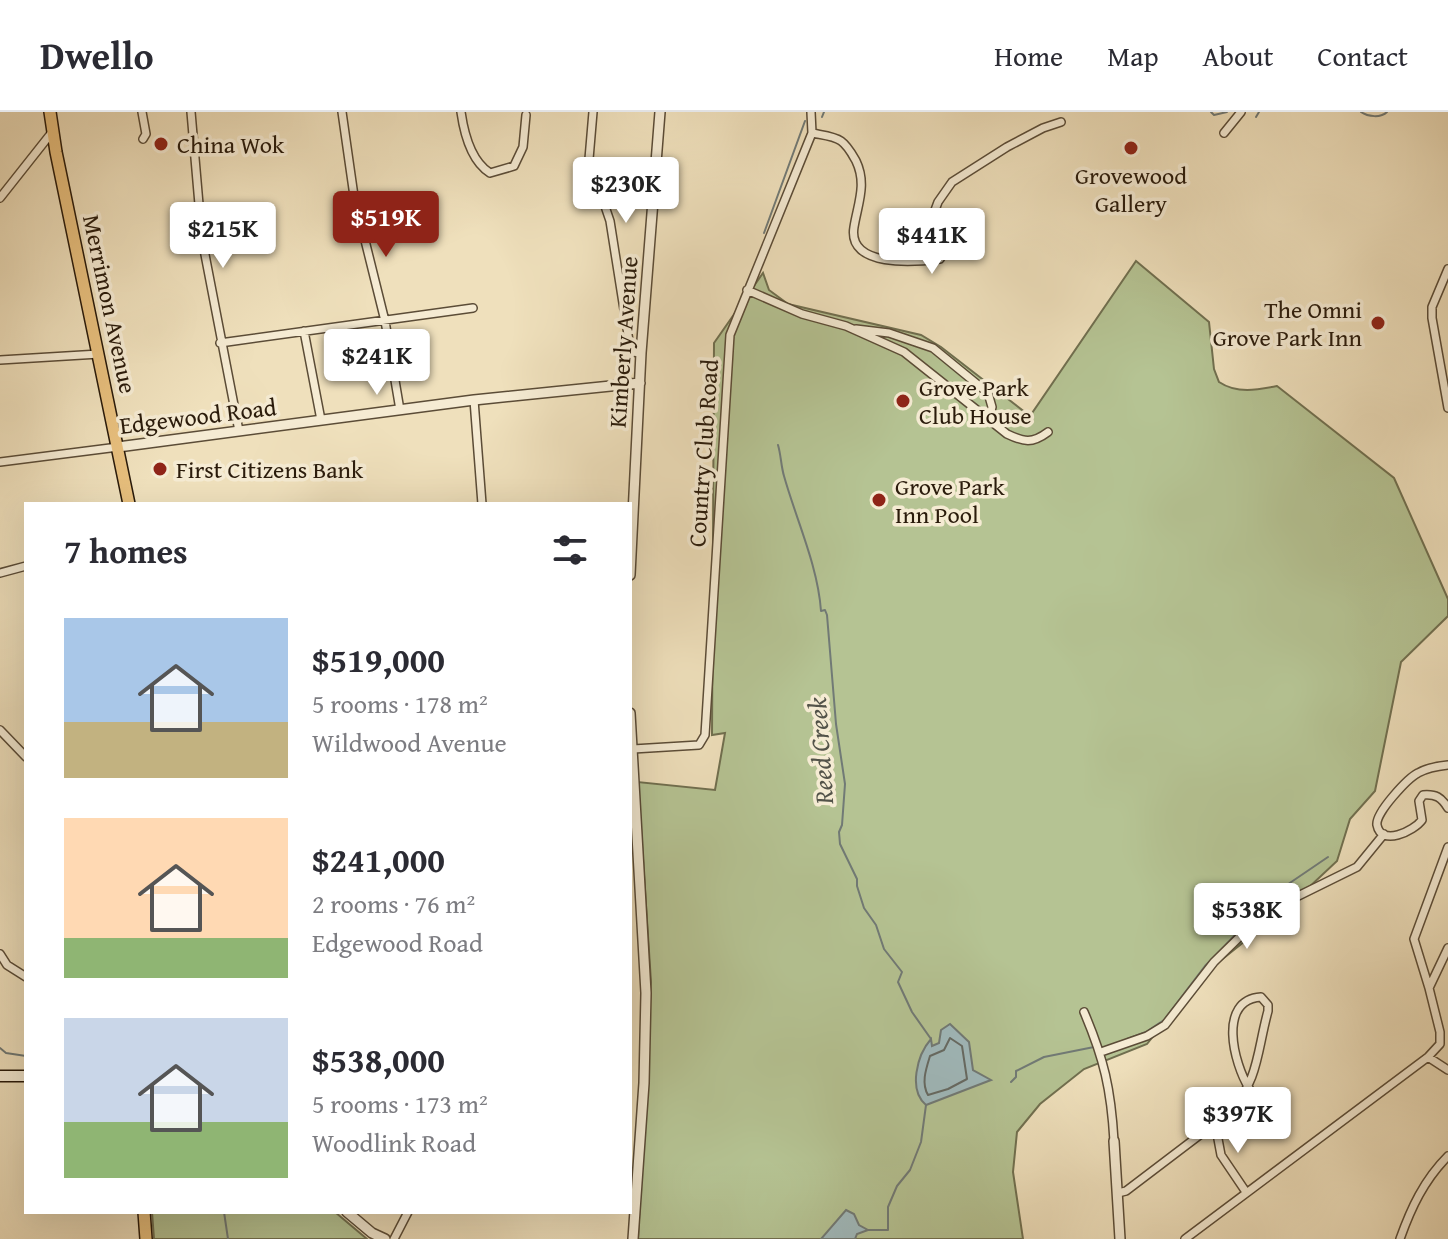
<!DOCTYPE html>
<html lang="en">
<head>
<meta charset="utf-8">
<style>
	:root { --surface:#fff; --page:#f2f2f3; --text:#2b2b33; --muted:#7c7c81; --line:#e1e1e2; --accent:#8f2418 }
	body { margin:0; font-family:"Gentium Book Plus",serif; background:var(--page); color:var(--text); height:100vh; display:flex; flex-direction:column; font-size:30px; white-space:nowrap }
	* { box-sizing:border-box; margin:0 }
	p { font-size:26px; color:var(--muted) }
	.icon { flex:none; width:44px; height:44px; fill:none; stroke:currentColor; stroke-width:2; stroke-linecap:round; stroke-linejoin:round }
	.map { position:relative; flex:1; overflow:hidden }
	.details { position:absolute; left:24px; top:390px; width:608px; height:712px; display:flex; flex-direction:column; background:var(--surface); border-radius:0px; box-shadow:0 8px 32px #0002 }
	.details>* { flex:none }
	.price { position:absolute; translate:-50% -68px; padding:0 18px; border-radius:8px; background:#fff; color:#222; font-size:26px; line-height:52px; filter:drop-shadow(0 2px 4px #0008) }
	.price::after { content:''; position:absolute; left:50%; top:48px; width:24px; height:18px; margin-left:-12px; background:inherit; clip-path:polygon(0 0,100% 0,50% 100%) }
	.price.current { background:var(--accent); color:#fff }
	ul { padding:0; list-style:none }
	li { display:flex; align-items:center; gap:24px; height:200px; padding:0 40px }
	li span { display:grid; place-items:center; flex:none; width:224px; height:160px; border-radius:0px; color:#555 }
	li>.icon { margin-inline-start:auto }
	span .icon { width:96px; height:96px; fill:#fffc; stroke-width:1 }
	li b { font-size:34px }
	h2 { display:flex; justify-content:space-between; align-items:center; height:96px; padding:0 40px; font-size:34px }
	header { display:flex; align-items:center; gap:48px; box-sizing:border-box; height:112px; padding:0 40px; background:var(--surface); border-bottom:2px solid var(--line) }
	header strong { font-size:38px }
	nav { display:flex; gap:44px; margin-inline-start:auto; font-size:28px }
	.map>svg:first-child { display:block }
</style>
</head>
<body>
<header>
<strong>Dwello</strong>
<nav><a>Home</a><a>Map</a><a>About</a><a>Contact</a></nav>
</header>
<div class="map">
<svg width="1448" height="1127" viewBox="0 0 1448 1127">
	<rect width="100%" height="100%" fill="#efe0bc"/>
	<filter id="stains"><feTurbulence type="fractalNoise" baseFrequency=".0025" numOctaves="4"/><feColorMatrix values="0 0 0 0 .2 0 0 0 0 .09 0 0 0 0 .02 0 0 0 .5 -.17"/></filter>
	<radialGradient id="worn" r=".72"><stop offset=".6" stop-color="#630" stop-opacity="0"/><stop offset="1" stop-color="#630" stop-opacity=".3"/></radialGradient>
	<path fill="#b5c393" stroke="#706f4f" stroke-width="2" d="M1136,149L1209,210L1214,257L1219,270C1237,282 1257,278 1277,274L1394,366L1448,487V504L1401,550L1375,679L1350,707L1337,749L1289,794L1200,865L1147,932L1084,957L1040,992L1017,1020L1013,1060L1023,1127H638L651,870L638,670L715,678L725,621L712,623L714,231L763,161L769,178L788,192L921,223L941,235L1030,304Z
		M152,1100H335L367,1127H154Z"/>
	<path fill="#a0babd" stroke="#717a76" stroke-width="2" d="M950,912L969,930L973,958L991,968L926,993C908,978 917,943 931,927L932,934L939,931L941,918Z
		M846,1098L854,1102L859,1113L868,1118L857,1122L855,1127H821Z"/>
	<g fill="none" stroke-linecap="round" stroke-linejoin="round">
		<path stroke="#656a64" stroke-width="2" d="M950,926L962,934L967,967L948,977L928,983C921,971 926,957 930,944L944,938Z"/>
		<path stroke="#717a76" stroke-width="2" d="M1211,0L1214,3L1227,0
			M1361,0C1368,5 1381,6 1387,0
			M822,5L824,0
			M1256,5L1259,0
			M764,121L805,9
			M778,333C781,343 781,354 784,364C796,407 818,454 821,499L825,498L827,503L836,612L845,672L842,713L839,720L840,732L857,767V774L864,796L876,813L884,837L902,860L898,870L912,900L931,927
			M1127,927L1146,920L1164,908L1205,854L1278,779L1328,745
			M0,936L6,941L26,944
			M1011,970L1016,965V959L1044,945L1094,935
			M224,1100L228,1127
			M867,1118H888V1095L897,1074L910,1058L921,1030L926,993"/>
		<defs>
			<path id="minor" d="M142,0L146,22L143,27
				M191,0L202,127L239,319
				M342,0L354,84L385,209L400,298
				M461,0C464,21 471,49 490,61L514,54L523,35L526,3
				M593,0L589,47L610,109L629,229L632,240L641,241
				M812,21C821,23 834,24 841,29C848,34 852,42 856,49C867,72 858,91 854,115C847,156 915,150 940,147L943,142L930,122L931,109L938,90L952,70L1007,35L1043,16L1061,10
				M1224,21L1241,0
				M0,86L53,19
				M1448,157L1432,195V206L1448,296
				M747,178L802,202L846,214L904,240L1007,322C1024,330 1032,332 1048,320
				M856,217L889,221L933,236L988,281L992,295L989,307
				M304,219L321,308
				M220,231L473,196
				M0,248L99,242
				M474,288L482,392
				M0,350L118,335
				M0,461L26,454
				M0,618L26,645
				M633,637L699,633L705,623L730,223L812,21L811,0
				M1448,653C1438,654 1427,656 1418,661C1408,666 1375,701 1377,713C1381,735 1414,719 1422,708L1419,689L1423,683C1436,682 1441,685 1448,696
				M0,842L7,853L26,865
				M1429,876L1414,827L1448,735
				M1084,900C1104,947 1111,977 1114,1029
				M1101,940L1147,924L1165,913L1214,850L1258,807L1284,791L1357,755L1384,722
				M1428,945L1448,958
				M1215,1011L1221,1043L1246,1080
				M1118,1081L1126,1079L1230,1000C1259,968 1257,939 1268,899V893L1261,885C1217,888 1234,952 1249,976
				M394,1127L408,1100
				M1185,1127L1428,945L1440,932V920L1429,876L1448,836
				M1400,1127C1411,1096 1424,1068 1448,1044"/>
			<path id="tertiary" d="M118,335L474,288L640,271
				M630,463L641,241L660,0
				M630,601L646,881L644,971L633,1127
				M1114,1029L1120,1127
				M347,1100L372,1121L385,1127"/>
			<path id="secondary" d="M0,964H26"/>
			<path id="primary" d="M50,0L56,40L129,392
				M144,1100L146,1127"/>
		</defs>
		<use href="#minor" stroke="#5b4c37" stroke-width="10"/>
		<use href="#tertiary" stroke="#5b4c37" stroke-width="12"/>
		<use href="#secondary" stroke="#2a1b0b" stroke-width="13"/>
		<use href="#primary" stroke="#2a1b0b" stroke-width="14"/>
		<use href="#minor" stroke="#f5ebd3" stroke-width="7"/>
		<use href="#tertiary" stroke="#f5ebd3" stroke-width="9"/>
		<use href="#secondary" stroke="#f5ebd3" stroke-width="10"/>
		<use href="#primary" stroke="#e8c07e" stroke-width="11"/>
	</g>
	<g fill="#8f2418" stroke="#f5ebd3" stroke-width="3">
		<circle cx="161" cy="32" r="8"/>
		<circle cx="1131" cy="36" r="8"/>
		<circle cx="1378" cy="211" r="8"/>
		<circle cx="903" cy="289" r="8"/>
		<circle cx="160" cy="357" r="8"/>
		<circle cx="879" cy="388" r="8"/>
	</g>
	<g text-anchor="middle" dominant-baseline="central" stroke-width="7" stroke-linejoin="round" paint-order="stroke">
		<g font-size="24" fill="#2a1b0b" stroke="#f5ebd3" text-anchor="start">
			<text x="177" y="32">China Wok</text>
			<text x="1131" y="63" text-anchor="middle">Grovewood<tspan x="1131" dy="28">Gallery</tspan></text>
			<text x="1362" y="197" text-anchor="end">The Omni<tspan x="1362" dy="28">Grove Park Inn</tspan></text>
			<text x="919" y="275">Grove Park<tspan x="919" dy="28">Club House</tspan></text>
			<text x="176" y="357">First Citizens Bank</text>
			<text x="895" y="374">Grove Park<tspan x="895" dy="28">Inn Pool</tspan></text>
		</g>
		<g font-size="24" fill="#2a1b0b" stroke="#f5ebd3">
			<text transform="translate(110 192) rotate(78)">Merrimon Avenue</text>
			<text transform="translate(623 230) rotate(-86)">Kimberly Avenue</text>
			<text transform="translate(198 304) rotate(-7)">Edgewood Road</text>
			<text transform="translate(703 341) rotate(-86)">Country Club Road</text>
		</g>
		<g font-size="26" font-style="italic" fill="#535349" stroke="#f5ebd3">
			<text transform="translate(820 639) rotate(-94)">Reed Creek</text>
		</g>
	</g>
	<rect width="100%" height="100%" filter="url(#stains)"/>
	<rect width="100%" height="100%" fill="url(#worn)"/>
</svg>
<b class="price" style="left:626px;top:113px">$230K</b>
<b class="price current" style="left:386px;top:147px">$519K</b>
<b class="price" style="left:223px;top:158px">$215K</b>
<b class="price" style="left:932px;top:164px">$441K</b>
<b class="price" style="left:377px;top:285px">$241K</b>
<b class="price" style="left:1247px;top:839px">$538K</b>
<b class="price" style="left:1238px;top:1043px">$397K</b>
<section class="details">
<h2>7 homes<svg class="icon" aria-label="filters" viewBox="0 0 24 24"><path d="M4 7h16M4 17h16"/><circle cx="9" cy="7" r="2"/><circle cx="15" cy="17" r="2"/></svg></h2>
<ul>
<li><span style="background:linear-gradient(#a9c7e8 65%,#c2b280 0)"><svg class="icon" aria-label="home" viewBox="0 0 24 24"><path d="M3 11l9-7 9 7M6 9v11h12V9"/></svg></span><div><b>$519,000</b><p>5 rooms · 178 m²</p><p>Wildwood Avenue</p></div></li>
<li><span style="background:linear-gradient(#ffd9b3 75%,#8fb573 0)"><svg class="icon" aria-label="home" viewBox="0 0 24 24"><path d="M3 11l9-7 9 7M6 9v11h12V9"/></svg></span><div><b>$241,000</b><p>2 rooms · 76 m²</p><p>Edgewood Road</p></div></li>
<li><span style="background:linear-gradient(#c9d6e8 65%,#8fb573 0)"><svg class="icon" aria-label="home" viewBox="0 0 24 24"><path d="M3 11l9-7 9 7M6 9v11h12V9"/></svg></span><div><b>$538,000</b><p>5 rooms · 173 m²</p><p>Woodlink Road</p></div></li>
</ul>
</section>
</div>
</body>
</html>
